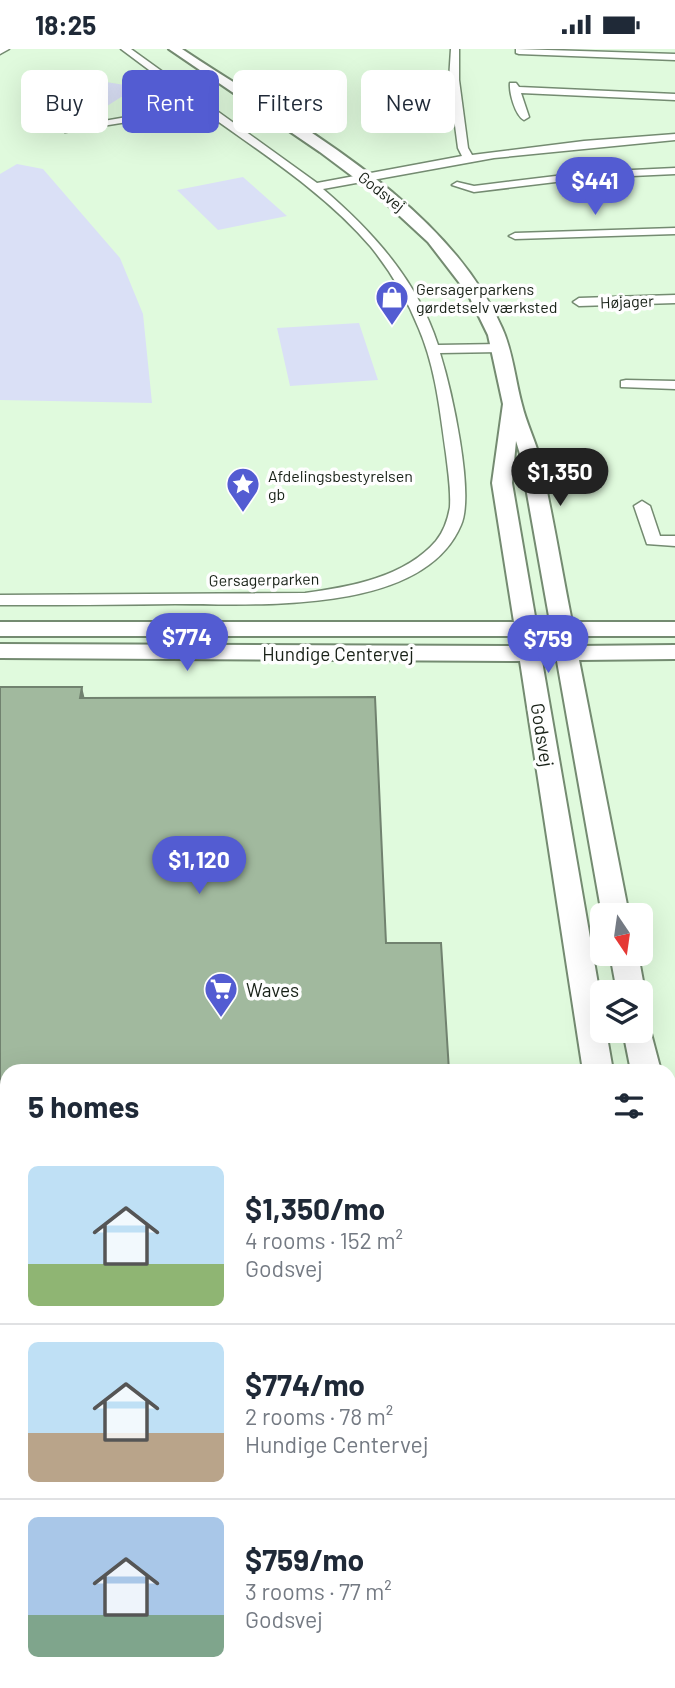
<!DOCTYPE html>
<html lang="en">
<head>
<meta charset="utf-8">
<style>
	:root { --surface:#fff; --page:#f2f2f3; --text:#1f2937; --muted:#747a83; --line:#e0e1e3; --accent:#535cd2 }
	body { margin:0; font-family:Barlow,sans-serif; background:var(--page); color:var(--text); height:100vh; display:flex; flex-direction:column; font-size:26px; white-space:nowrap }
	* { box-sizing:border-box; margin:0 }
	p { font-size:23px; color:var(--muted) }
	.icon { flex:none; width:38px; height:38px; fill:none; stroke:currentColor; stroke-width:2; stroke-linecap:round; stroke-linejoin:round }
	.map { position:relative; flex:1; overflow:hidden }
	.side { position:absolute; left:0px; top:1015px; width:676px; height:625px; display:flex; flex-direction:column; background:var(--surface); border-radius:21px 21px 0 0; box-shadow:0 7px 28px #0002 }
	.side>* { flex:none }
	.banner { position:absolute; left:21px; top:21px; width:634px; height:63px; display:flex; gap:14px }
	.needle { width:46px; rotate:167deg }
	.controls { position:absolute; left:590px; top:854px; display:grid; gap:14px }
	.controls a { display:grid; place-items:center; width:63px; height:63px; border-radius:10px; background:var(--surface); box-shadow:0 7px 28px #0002; font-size:35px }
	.price { position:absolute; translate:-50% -60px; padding:0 16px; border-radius:24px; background:var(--accent); color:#fff; font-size:23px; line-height:46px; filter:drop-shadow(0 2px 4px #0008) }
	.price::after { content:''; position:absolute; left:50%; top:42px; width:21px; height:16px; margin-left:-10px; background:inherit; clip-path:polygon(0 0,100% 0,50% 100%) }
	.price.on { background:#222; color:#fff }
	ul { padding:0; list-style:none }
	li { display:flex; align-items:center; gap:21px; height:175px; padding:0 28px }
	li+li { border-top:2px solid var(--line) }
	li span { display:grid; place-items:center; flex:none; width:196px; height:140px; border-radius:10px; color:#555 }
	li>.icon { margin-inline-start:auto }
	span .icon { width:84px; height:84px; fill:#fffc; stroke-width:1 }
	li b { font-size:30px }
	h2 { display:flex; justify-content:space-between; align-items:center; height:84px; padding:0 28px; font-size:30px }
	.tag { padding:0 24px; border-radius:10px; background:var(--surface); box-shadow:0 7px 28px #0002; font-size:24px; line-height:63px }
	.tag.on { background:var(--accent); color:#fff }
	.status { display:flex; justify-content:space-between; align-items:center; height:49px; padding:0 35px; background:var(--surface); direction:ltr }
	.status svg { height:19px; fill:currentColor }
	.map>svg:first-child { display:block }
</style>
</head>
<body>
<div class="status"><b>18:25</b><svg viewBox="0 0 49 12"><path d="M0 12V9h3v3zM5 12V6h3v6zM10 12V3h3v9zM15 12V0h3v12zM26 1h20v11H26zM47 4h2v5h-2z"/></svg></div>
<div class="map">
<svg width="675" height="1639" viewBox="0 0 675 1639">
	<rect width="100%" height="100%" fill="#e0fadd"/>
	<path fill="#dae0f6" d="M69,27L137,38L96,64L26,52Z
		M179,45L195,57L138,68L168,47L175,48Z
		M17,115L43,120L120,209L143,265L152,354L0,351V125Z
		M243,128L287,167L218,181L177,141Z
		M359,274L378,331L290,337L277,279Z"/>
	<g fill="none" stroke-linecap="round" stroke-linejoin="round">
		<defs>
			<path id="minor" d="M0,0H9L0,5Z
				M121,0H131L317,134L462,107L458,99L449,31L451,0H459V31L468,99L472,106L584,92L675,85V91L494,109L323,140C373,183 417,231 438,296L501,295L508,299L501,303L440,304C451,339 475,444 461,476C423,567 255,555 175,555C117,556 58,556 0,556V546L305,544C350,538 405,528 436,492C444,482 448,470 450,458C451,440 448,422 446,405C440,363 436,320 419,280C407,250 391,223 371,198C324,143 260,103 202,61L65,83V79L69,78L196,56Z
				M516,0L675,5V11L519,5L516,4Z
				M510,34H516L519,38L675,45V51L521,44L529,68L524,71C515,66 509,43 510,34Z
				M675,119V125L589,129L474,143L452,136L457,133L474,137L589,123Z
				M675,179V185L515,190L509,187L515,184Z
				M675,246V254L579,257L573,253L579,249Z
				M626,331L675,332V340L621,338V332Z
				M642,452L650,457L660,487H675V497L647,495L634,457Z"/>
			<path id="tertiary" d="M169,0H182C293,74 446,152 502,279C513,303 515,331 522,356C526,373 534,389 539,406C552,461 561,518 572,573H675V587H574L576,597L675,596V610L579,611L629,866H602L557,612H542L602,958V982H606L613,1022H583L520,612L0,609V595L518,597L516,587H0V573H514L492,434L503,355L488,286L468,245L428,193L376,145L320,103ZM516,392L520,405L550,573H536L512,434ZM538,587H552L554,597H540Z
				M610,905H638L645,943L641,952L640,943H617Z
				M640,970L648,973L661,1022H631L623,982H640Z
				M668,1127L675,1129V1192L668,1189Z
				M668,1431L675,1434V1508L668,1506Z"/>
		</defs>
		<use href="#minor" stroke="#748b71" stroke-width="3"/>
		<use href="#tertiary" stroke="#748b71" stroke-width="4"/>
		<use href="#minor" fill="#fff" fill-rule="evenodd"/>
		<use href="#tertiary" fill="#fff" fill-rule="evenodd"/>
	</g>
	<path fill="#8a9f88" d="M0,638L7,1022V1375H0Z"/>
	<path fill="#71826f" d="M82,638L88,664L80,649Z"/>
	<path fill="#a1b99e" stroke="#71826f" stroke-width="2" d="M0,638H82L80,649L375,648L386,894H441L449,1022H7V1361H0Z"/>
	<defs>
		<symbol id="shop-pin" viewBox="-11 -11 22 30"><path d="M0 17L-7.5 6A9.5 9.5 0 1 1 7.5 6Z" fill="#535cd2" stroke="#fefefe"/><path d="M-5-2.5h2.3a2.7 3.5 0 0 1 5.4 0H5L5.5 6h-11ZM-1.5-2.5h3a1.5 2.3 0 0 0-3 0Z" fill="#fff"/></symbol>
		<symbol id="sight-pin" viewBox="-11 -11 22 30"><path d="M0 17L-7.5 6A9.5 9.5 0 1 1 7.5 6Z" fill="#535cd2" stroke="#fefefe"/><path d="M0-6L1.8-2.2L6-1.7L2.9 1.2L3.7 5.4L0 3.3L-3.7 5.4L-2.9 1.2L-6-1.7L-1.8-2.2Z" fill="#fff"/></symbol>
		<symbol id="supermarket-pin" viewBox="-11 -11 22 30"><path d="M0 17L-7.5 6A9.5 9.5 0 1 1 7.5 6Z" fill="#535cd2" stroke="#fefefe"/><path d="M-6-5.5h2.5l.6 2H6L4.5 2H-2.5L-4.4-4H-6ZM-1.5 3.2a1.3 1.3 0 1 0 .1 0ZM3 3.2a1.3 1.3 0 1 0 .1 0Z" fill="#fff"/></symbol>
	</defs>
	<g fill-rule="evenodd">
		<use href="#shop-pin" x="373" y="229" width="38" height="52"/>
		<use href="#sight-pin" x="224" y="416" width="38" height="52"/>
		<use href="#supermarket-pin" x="202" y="921" width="38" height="52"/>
	</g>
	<g text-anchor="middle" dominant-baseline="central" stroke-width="7" stroke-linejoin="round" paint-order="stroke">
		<g font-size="16" fill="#182117" stroke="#fefefe">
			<text transform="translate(382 142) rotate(38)">Godsvej</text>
			<text transform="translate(627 252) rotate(-2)">Højager</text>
			<text transform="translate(264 530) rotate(-1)">Gersagerparken</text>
		</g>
		<g font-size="16" fill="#182117" stroke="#fefefe" text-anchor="start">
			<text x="416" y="239">Gersagerparkens<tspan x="416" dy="18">gørdetselv værksted</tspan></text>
			<text x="268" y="426">Afdelingsbestyrelsen<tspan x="268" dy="18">gb</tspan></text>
		</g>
		<g font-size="19" fill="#182117" stroke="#fefefe">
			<text x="338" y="604">Hundige Centervej</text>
			<text transform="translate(543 686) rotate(81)">Godsvej</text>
		</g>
		<g font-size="19" fill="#182117" stroke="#fefefe" text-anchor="start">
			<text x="246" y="940">Waves</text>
		</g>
	</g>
</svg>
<div class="controls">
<a><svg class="needle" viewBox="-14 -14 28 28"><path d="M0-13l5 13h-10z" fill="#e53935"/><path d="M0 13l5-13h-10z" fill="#747a83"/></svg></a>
<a><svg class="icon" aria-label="layers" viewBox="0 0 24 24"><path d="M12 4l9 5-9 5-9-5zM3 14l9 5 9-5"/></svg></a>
</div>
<b class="price" style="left:595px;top:168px">$441</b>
<b class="price on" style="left:560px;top:459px">$1,350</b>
<b class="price" style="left:187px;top:624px">$774</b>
<b class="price" style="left:548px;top:626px">$759</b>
<b class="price" style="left:199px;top:847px">$1,120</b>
<div class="banner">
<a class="tag">Buy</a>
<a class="tag on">Rent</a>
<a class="tag">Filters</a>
<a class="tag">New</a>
</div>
<section class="side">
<h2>5 homes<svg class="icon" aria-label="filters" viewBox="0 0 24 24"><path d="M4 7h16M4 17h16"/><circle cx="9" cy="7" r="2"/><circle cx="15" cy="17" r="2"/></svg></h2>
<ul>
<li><span style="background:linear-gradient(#bfe0f5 70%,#8fb573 0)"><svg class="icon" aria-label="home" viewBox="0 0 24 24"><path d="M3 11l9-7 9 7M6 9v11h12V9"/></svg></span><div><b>$1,350/mo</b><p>4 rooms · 152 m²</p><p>Godsvej</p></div></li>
<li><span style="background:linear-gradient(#bfe0f5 65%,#b9a48a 0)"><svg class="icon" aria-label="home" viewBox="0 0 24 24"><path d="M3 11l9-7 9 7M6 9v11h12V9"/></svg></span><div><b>$774/mo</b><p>2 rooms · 78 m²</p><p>Hundige Centervej</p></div></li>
<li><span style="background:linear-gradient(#a9c7e8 70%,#7fa58c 0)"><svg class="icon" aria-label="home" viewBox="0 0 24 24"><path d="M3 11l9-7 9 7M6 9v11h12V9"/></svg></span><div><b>$759/mo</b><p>3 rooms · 77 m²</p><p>Godsvej</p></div></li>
</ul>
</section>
</div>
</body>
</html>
